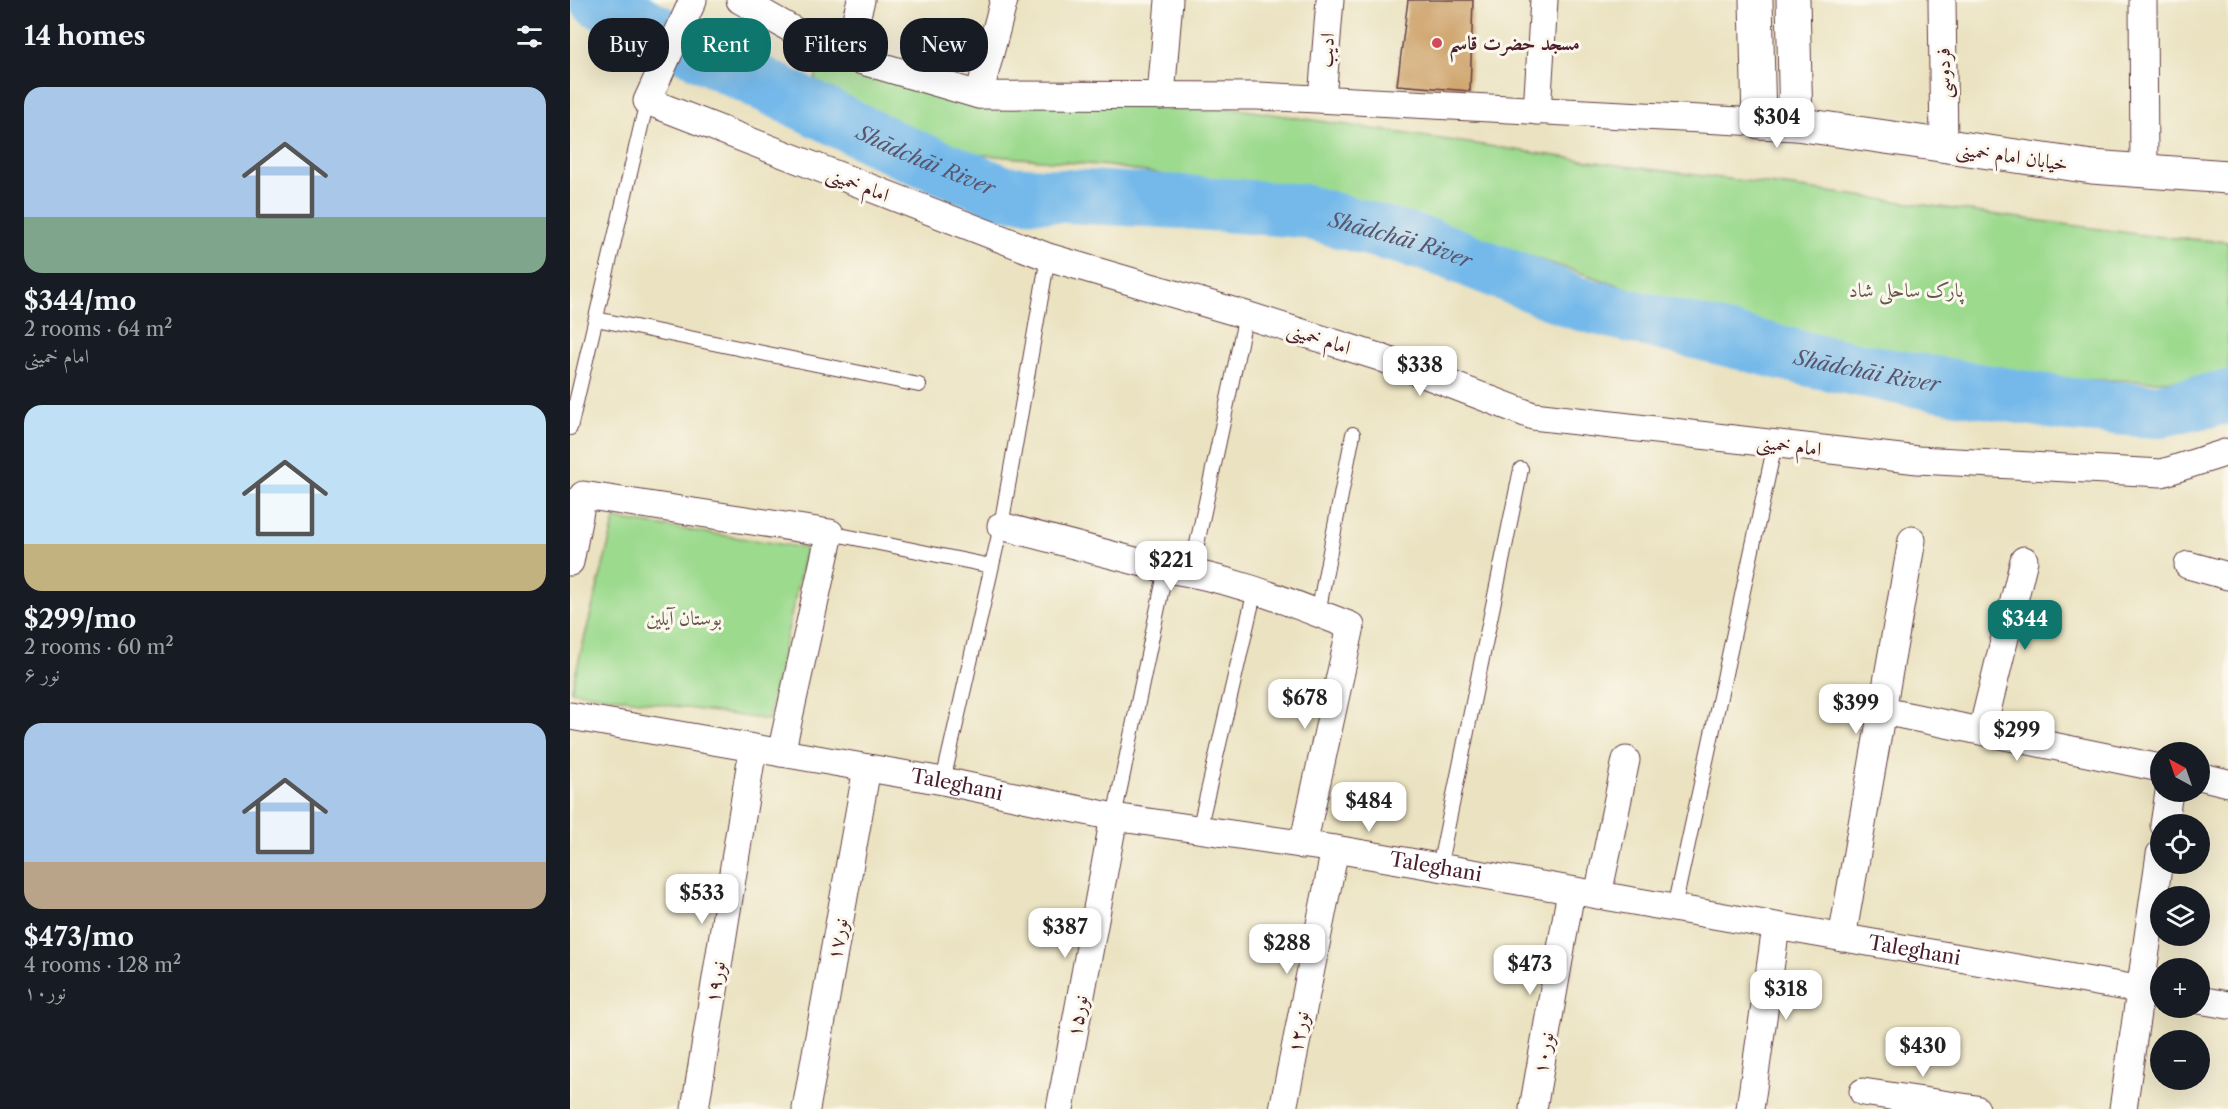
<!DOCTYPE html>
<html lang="en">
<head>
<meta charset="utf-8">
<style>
	:root { --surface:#171b24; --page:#20242c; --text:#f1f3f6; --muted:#9ea1a6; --accent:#0f766e }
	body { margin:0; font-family:"Libre Caslon Text",Amiri,serif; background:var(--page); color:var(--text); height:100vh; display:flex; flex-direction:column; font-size:22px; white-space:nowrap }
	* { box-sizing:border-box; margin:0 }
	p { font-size:20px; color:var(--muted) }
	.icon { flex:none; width:33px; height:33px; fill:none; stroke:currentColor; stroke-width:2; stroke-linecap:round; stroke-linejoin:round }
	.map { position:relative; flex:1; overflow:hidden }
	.panel { display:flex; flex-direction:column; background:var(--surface); width:570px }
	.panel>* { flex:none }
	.top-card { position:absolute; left:18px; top:18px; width:570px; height:54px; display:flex; gap:12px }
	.needle { width:39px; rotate:320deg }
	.fabs { position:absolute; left:1580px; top:742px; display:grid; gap:12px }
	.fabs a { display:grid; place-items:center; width:60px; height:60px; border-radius:50%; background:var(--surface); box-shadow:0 6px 24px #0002; font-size:30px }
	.price { position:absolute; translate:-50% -51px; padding:0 14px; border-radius:12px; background:#fff; color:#222; font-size:20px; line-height:39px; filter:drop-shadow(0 2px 3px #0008) }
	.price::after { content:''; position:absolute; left:50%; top:36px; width:18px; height:14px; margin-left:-9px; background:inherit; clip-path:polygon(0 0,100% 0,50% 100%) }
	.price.active { background:var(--accent); color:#fff }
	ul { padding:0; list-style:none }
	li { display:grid; align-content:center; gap:12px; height:318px; padding:0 24px }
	li span { display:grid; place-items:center; height:186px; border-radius:18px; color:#555 }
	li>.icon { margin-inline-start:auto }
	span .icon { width:108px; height:108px; fill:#fffc; stroke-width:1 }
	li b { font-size:26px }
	h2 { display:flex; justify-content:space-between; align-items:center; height:72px; padding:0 24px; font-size:26px }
	.chip { padding:0 21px; border-radius:24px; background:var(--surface); box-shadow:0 6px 24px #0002; font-size:21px; line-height:54px }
	.chip.active { background:var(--accent); color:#fff }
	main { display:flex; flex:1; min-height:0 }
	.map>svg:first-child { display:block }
</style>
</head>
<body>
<main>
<section class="panel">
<h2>14 homes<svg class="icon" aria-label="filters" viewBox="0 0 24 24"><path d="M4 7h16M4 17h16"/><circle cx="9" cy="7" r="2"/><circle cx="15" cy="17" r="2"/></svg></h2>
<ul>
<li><span style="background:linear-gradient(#a9c7e8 70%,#7fa58c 0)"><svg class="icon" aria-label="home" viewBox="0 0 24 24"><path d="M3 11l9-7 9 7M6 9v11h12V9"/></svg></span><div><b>$344/mo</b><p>2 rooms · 64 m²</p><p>امام خمینی</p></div></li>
<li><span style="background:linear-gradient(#bfe0f5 75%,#c2b280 0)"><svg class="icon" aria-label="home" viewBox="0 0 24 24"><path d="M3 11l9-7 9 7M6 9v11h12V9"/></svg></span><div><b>$299/mo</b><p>2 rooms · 60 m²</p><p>نور ۶</p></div></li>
<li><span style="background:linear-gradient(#a9c7e8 75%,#b9a48a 0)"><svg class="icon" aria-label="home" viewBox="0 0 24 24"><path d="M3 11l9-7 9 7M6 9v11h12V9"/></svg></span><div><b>$473/mo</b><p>4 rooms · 128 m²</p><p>نور۱۰</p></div></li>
</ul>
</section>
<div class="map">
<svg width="1658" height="1109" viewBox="0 0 1658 1109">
	<rect width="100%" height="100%" fill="#fbf7ec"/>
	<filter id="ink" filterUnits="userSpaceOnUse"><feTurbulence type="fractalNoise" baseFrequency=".0167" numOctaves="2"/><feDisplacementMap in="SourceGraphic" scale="12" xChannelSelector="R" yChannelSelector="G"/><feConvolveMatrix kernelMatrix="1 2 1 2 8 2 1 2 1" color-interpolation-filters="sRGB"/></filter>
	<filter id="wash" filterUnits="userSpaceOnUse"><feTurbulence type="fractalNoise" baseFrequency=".008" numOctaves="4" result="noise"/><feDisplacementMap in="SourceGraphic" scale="24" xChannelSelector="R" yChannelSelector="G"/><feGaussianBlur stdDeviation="1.35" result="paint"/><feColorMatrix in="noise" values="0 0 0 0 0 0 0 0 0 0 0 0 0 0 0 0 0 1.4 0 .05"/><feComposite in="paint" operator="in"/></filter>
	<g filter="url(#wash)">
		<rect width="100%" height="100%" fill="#eae2c0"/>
		<path fill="#9cda8e" stroke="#737c5c" stroke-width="1.5" d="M260,49L409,95L634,104L1054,166L1223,187L1581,236L1658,242V378L1590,381L1326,377L1241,360L1112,306L916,242L682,189L539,166L370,151L252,105L245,77Z
			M45,519L236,548L198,720L1,691Z"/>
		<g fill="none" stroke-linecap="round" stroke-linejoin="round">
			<path stroke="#74b9ea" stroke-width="54" id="s1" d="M27,0L133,55L331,151L435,193L613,202L733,211L865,247L1007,303L1241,360L1326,377L1500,405L1586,411L1658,397"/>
		</g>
		<g id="blocks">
			<path fill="#cb9d62" d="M838,0H903L900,91L827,85Z"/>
		</g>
	</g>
	<g filter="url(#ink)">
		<use href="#blocks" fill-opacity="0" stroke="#623c41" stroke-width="1.5"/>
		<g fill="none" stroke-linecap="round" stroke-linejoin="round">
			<defs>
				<path id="service" d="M26,319L349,385
					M0,428L77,101
					M260,533L421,566
					M621,572L676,315
					M748,613L783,434
					M373,781L431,526L478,257
					M544,817L596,569
					M629,830L685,590
					M869,868L951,469
					M1104,908L1205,444"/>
				<g id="minor">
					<path d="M123,0L77,101L478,257L676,315L809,357L963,416L1348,460L1592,473L1658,452"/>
					<path d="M170,0L262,52L409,95L688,96L1189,122"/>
					<path d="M1372,0L1374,146"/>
					<path d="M1573,0L1574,171"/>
					<path d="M276,56L291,0"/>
					<path d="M409,95L434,0"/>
					<path d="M591,96L599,0"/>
					<path d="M752,99L760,0"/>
					<path d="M967,111L974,0"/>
					<path d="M431,526L596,569C660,577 721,603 781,626L733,845"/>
					<path d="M0,562L13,495L260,533L211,753"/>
					<path d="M1618,565L1658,576"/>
					<path d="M1313,711L1590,768"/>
					<path id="s2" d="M0,716L373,781L544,817L765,849L1590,993"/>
					<path d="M1412,731L1454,560"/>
					<path d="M1629,776L1658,783"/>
					<path d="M1594,825L1599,792"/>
					<path d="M1028,895L1056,760"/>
					<path d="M1272,938L1342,540"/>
					<path d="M1629,1000L1658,1005"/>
					<path d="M1293,1092L1406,1109"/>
					<path d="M125,1109L183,748"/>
					<path d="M236,1109L297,768"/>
					<path d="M490,1109L544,817"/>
					<path d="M713,1109L765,849"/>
					<path d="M963,1109L1001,891"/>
					<path d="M1180,1109L1206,927"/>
					<path d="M1553,1109L1590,854"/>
				</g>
				<path id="tertiary" d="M1186,0L1189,122L1226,124L1522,167L1658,177
					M1223,0L1226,124"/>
			</defs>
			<use href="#service" stroke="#623c41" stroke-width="16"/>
			<use href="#minor" stroke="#623c41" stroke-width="29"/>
			<use href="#tertiary" stroke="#623c41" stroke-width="35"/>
			<use href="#service" stroke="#fff" stroke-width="14"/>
			<use href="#minor" stroke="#fff" stroke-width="27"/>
			<use href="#tertiary" stroke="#fff" stroke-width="33"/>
		</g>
	</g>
	<circle fill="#d1495b" stroke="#fbf7ec" stroke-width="2" cx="867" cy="43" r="6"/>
	<g text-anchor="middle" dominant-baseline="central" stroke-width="6" stroke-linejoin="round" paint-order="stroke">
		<g font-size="20" font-weight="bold" fill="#4a1f2b" stroke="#fbf7ec" text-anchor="start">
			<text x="879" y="43">مسجد حضرت قاسم</text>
		</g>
		<g font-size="20" fill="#4a1f2b" stroke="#fbf7ec">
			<text transform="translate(756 50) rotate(-85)">ادیب</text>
			<text transform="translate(1373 73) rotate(-91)">فردوسی</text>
			<text transform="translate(1442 156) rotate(8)">خیابان امام خمینی</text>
			<text transform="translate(288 184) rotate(21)">امام خمینی</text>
			<text transform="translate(749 338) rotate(18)">امام خمینی</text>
			<text transform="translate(1219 445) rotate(7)">امام خمینی</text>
			<text stroke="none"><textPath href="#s2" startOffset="393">Taleghani</textPath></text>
			<text stroke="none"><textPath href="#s2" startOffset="879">Taleghani</textPath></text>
			<text transform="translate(267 939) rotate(-80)">نور۱۷</text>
			<text stroke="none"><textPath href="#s2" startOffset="1365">Taleghani</textPath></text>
			<text transform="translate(145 982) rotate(-81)">نور۱۹</text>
			<text transform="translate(507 1016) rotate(-80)">نور۱۵</text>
			<text transform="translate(728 1032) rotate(-79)">نور۱۲</text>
			<text transform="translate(973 1053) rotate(-80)">نور۱۰</text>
		</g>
		<g font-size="20" fill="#635749" stroke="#fbf7ec">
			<text x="1336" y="290">پارک ساحلی شاد</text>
			<text x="114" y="618">بوستان آیلین</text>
		</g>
		<g font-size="21" font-style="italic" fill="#59556e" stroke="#fbf7ec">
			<text stroke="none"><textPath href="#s1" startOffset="366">Shādchāi River</textPath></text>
			<text stroke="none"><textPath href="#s1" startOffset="852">Shādchāi River</textPath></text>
			<text stroke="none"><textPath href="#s1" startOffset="1338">Shādchāi River</textPath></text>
		</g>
	</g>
</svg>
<div class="fabs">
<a><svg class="needle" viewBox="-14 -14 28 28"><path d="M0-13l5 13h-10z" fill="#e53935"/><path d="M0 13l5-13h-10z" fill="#9ea1a6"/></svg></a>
<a><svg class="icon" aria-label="locate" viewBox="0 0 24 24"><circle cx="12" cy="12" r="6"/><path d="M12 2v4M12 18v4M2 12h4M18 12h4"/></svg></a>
<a><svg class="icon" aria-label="layers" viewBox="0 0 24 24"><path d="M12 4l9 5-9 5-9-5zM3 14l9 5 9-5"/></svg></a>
<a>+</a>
<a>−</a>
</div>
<b class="price" style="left:1207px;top:149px">$304</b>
<b class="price" style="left:850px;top:397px">$338</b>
<b class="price" style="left:601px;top:592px">$221</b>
<b class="price active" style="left:1455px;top:651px">$344</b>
<b class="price" style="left:735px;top:730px">$678</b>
<b class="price" style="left:1286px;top:735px">$399</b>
<b class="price" style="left:1447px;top:762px">$299</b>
<b class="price" style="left:799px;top:833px">$484</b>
<b class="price" style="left:132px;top:925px">$533</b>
<b class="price" style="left:495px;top:959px">$387</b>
<b class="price" style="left:717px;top:975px">$288</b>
<b class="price" style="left:960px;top:996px">$473</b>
<b class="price" style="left:1216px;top:1021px">$318</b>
<b class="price" style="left:1353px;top:1078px">$430</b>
<div class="top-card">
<a class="chip">Buy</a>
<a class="chip active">Rent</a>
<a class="chip">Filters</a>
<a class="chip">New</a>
</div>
</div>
</main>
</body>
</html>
